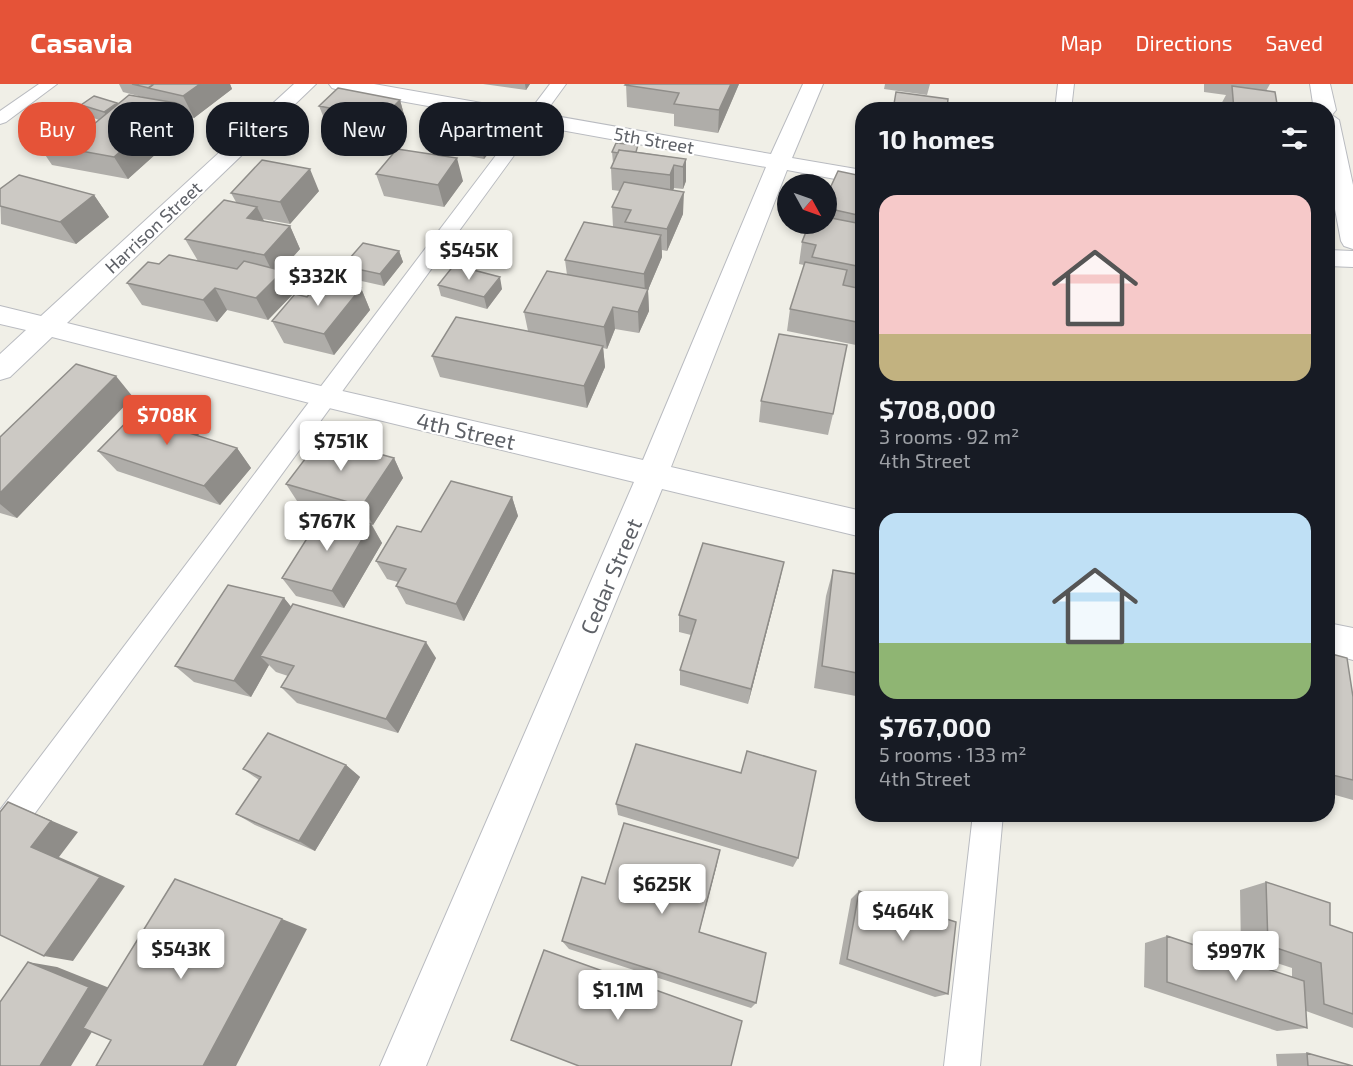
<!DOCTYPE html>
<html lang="en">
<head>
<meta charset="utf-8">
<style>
	:root { --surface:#171b24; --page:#20242c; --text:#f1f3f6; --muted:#9ea1a6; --accent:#e55338 }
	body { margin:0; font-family:"Exo 2",sans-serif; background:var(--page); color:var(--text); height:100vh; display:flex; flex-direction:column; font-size:22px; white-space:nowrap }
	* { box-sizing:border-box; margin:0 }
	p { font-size:20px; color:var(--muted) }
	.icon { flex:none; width:33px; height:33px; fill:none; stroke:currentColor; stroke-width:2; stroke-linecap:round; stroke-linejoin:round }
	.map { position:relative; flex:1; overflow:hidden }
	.side { position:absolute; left:855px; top:18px; width:480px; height:720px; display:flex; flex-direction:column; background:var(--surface); border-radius:24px; box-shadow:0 3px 9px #0003 }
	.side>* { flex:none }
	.hud { position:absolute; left:18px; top:18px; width:570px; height:54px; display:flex; gap:12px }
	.needle { width:39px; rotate:130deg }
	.fabs { position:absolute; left:777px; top:90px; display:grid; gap:12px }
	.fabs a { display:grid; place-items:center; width:60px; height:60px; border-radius:50%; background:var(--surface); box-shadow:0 3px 9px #0003; font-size:30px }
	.price { position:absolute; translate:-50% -51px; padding:0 14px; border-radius:6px; background:#fff; color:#222; font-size:20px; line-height:39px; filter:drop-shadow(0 2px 3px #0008) }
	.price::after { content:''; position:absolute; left:50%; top:36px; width:18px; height:14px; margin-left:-9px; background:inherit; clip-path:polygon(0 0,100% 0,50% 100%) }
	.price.current { background:var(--accent); color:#fff }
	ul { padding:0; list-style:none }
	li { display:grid; align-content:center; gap:12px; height:318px; padding:0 24px }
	li span { display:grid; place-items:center; height:186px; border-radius:18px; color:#555 }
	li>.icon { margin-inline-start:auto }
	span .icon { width:108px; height:108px; fill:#fffc; stroke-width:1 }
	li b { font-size:26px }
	h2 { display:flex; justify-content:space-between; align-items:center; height:72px; padding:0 24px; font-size:26px }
	.chip { padding:0 21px; border-radius:24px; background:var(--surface); box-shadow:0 3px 9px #0003; font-size:21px; line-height:54px }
	.chip.current { background:var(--accent); color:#fff }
	header { display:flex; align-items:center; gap:36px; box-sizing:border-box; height:84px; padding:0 30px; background:var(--accent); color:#fff }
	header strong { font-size:28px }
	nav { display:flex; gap:33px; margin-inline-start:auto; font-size:21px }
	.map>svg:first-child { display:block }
</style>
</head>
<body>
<header>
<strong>Casavia</strong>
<nav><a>Map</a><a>Directions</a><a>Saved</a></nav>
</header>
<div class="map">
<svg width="1353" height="982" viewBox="0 0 1353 982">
	<rect width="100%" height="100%" fill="#f0efe7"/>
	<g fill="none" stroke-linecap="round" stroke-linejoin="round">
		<defs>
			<path id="service" d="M39,0H57L6,38L0,40V27Z
				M550,0H566L11,762L0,766V726Z
				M1058,0H1074L1071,26H1055Z
				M973,730H1003L980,982H944Z"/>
			<path id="minor" d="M294,0H316L67,239L325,303L643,376L766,83L339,6L332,4L329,0H374L771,70L803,0H823L792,74L862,86V100L787,86L671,383L862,427V453L662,405L426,982H380L634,398L325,323L52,253L10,293L0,296V270L26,246L0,240V222L41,232Z
				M1310,0H1330L1336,26L1332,31L1339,36L1353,101V165L1344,162L1341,157L1328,88V26H1314Z
				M1328,166L1353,167V183L1328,182Z
				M1328,539L1353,544V576L1328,569Z"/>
		</defs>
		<use href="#service" stroke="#b9bbc0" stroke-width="2"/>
		<use href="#minor" stroke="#b9bbc0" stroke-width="2"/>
		<use href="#service" fill="#fff" fill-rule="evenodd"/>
		<use href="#minor" fill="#fff" fill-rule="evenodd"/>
	</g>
	<path fill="#afada9" d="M119,0H230L232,5L194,34L182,32L187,42L128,95L52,81L37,59L88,45L99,36L88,32L81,21L117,19L118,21L154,16L123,8Z
		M483,0H530L526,6Z
		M626,0H739L718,49L674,42V30L627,23Z
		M885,0H930L927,11L884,5Z
		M1204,0H1270L1266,7L1278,26H1219V24L1226,11L1204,8Z
		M400,16L406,38L389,56L328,44L319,22Z
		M498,58L484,75L464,71L461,60Z
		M612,68H639L686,75V97L683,105L674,104L673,106L683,130L667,167L662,166V173L648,206L649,227L639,249L615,245L607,265L603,264L605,283L587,324L440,293L432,272L528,247L524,228L567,191L565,176L613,143L612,123L620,107L612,106L611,84L613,79Z
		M376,90L463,97L444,123L384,112Z
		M862,92V236L856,261L787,247L790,225L804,181L799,180L802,158L826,140V113Z
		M0,105L94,111L109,133L76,160L1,140Z
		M319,107L290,140L263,135L264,137L290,142L300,165L281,186L283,187L294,209L268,236L227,226L217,238L142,221L127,199L198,177L185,155L236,118L231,109Z
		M399,167L403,178L384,202L348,194L343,182Z
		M438,201L502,205L487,225L441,212Z
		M361,204L370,226L334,271L284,259L272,237L307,213Z
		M133,313L17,434L0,429V353Z
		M761,317L833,330L828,351L759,338Z
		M183,329L199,350L197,352L237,364L251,384L220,421L117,387L98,367Z
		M394,374L403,394L373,441H372L382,459L344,524L296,512L282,494L361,438L299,420L286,400Z
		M512,413L518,432L464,537L406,520L396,502L398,498L387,495L376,477L421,448Z
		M833,486L862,491V609L861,613L814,604L826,512Z
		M780,496L748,620L680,601V586L691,551L679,548V531Z
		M284,514L291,523L436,574L398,649L297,619L281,603L288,592L276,588L269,581L251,613L194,598L175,582Z
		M1328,569L1353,613V716L1328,709Z
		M346,681L360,693L315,767L255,741L236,730L259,696L243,685Z
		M616,720L798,774L793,783L618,731Z
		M717,780L699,848L756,919L751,924L569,865L562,857L605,800Z
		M1266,798L1330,841L1353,849V944L1306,927L1307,944L1277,947L1144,903L1145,859L1167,852L1292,893V884L1241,867L1240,806Z
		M859,807L948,910L935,913L839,880L851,815Z
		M1307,969L1353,982H1277L1276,970Z"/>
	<path fill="#8f8d89" d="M200,0H230L232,5L194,34L183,12Z
		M525,0H530L526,6Z
		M731,0H739L718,49L719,26Z
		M400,16L406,38L389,56L382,34Z
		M117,19L124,31L111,39L104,28Z
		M176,19L187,42L128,95L114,73Z
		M496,46L498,58L484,75L482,64Z
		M457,74L463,97L444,123L438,101Z
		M686,75V97L683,105V83Z
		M674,81V104L670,114V91Z
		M310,85L319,107L290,140L280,118Z
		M684,108L683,130L667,167V145Z
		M94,111L109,133L76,160L60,138Z
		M257,123L268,145L247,134Z
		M290,142L300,165L275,193L264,171Z
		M661,151L662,173L648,206L649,227L639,249L638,228L645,211L644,190Z
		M399,167L403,178L384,202L380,190Z
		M283,187L294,209L268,236L256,214Z
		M500,193L502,205L487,225L484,213Z
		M215,204L227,226L217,238L203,216Z
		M361,204L370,226L334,271L324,250Z
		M613,223L615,245L607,265L604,243Z
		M603,262L605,283L587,324L584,302Z
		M116,292L133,313L17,434L0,420V409Z
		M183,329L199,350L186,364L170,343Z
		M237,364L251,384L220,421L204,402Z
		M394,374L403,394L373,441L362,422Z
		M512,413L518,432L464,537L456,520Z
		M371,440L382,459L344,524L332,507Z
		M784,478L780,496L748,620L751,605Z
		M284,514L298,531L260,572L269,581L251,613L234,597Z
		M426,558L436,574L398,649L386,635Z
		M346,681L360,693L315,767L299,757Z
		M8,718L78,748L59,773L125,802L73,877L44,872L31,763Z
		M720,766L717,780L697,857L699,848Z
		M282,835L307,845L236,982H203Z
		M28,878L57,883L117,907L71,982H40Z"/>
	<path fill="#ccc9c4" stroke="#8f8d89" stroke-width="1.5" d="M132,0H154L149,4Z
		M154,0H200L183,12L148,4Z
		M626,0H731L719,26L674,20L679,9L625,1Z
		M1232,2L1275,8L1278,26H1234Z
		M338,4L400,16L382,34L319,22Z
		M896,8L948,15L947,25L936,24V26H893Z
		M129,11L176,19L114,73L37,59L60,40L88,45Z
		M94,12L117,19L104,28L81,21Z
		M476,43L496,46L482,64L461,60Z
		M616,59L638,61L636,68L619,66L618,69L612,68Z
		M397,65L457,74L438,101L376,90Z
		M619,66L686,75L683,83L674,81L670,91L611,84Z
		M262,76L310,85L280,118L231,109Z
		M838,87L862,92V132L826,124V113Z
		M19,91L94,111L60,138L0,122V105Z
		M624,98L684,108L667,145L625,138L631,126L612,123Z
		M224,116L257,123L247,134L290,142L264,171L185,155Z
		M826,133L862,140V183L812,173L816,161L802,158L809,140H826Z
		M584,138L661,151L644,190L565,176Z
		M363,159L399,167L380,190L343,182Z
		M169,171L237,185L244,177L283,187L256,214L215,204L203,216L127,199L148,178L159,180Z
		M805,178L847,186L843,201L862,205V239L790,225Z
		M454,181L500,193L484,213L438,201Z
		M547,187L648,205L638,228L613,223L604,243L524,228Z
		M323,195L361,204L324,250L272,237L295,210L307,213Z
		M456,233L603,262L584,302L432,272Z
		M779,250L847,261L833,330L761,317Z
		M76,280L116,292L0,409V353Z
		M147,317L183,329L170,343L237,364L204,402L98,367Z
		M321,354L394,374L362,422L286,400Z
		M451,397L512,413L456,520L396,502L406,485L376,477L397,442L421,448Z
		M323,429L371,440L332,507L282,494Z
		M703,459L784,478L751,605L680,586L696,536L679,531Z
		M833,486L862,491V590L822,582Z
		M228,501L284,514L234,597L175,582Z
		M293,520L426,558L386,635L281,603L294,582L260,572Z
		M1328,569L1347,574L1353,613V696L1328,690Z
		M268,649L346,681L299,757L236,730L261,693L243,685Z
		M636,660L741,689L747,667L816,687L798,774L616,720Z
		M8,718L51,737L31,763L100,793L44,872L0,851V728Z
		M624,739L720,766L699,848L766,869L756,919L562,857L582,793L605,800Z
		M175,795L282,835L203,982H96L111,956L83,944Z
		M1266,798L1330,819V841L1353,849V930L1324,920L1321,879L1268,861Z
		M859,807L956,838L948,910L847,875Z
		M1167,852L1304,897L1307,944L1167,898Z
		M544,866L742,937L731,982H579L511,956Z
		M28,878L89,903L40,982H0V918Z
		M1307,969L1353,982H1308Z"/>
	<g text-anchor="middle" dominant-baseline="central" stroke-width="4.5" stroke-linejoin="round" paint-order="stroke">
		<g font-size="18" fill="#5e6167" stroke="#fff">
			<text transform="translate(654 56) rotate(10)">5th Street</text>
			<text transform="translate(153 143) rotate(-43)">Harrison Street</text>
		</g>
		<g font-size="22" fill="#5e6167" stroke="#fff">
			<text transform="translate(466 346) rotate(13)">4th Street</text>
			<text transform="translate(610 492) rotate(-67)">Cedar Street</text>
		</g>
	</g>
</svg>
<div class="fabs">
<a><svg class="needle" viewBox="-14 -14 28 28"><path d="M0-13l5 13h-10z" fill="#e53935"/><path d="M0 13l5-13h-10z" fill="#9ea1a6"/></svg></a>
</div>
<b class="price" style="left:469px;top:197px">$545K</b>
<b class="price" style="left:318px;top:223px">$332K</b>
<b class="price current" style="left:167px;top:362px">$708K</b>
<b class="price" style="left:341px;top:388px">$751K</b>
<b class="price" style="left:327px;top:468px">$767K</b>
<b class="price" style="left:662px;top:831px">$625K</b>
<b class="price" style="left:903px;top:858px">$464K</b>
<b class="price" style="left:181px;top:896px">$543K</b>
<b class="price" style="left:1236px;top:898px">$997K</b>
<b class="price" style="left:618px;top:937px">$1.1M</b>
<div class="hud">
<a class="chip current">Buy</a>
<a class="chip">Rent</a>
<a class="chip">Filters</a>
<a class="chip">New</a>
<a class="chip">Apartment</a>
</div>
<section class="side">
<h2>10 homes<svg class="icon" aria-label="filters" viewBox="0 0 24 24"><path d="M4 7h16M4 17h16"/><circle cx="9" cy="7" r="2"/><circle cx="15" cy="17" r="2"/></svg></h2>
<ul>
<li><span style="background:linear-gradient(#f6c9c9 75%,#c2b280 0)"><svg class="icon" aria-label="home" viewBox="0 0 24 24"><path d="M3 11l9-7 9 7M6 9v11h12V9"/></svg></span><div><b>$708,000</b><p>3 rooms · 92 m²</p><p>4th Street</p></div></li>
<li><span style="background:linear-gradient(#bfe0f5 70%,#8fb573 0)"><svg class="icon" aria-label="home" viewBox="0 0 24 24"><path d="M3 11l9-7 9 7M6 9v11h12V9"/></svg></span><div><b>$767,000</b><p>5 rooms · 133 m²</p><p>4th Street</p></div></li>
</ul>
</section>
</div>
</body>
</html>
